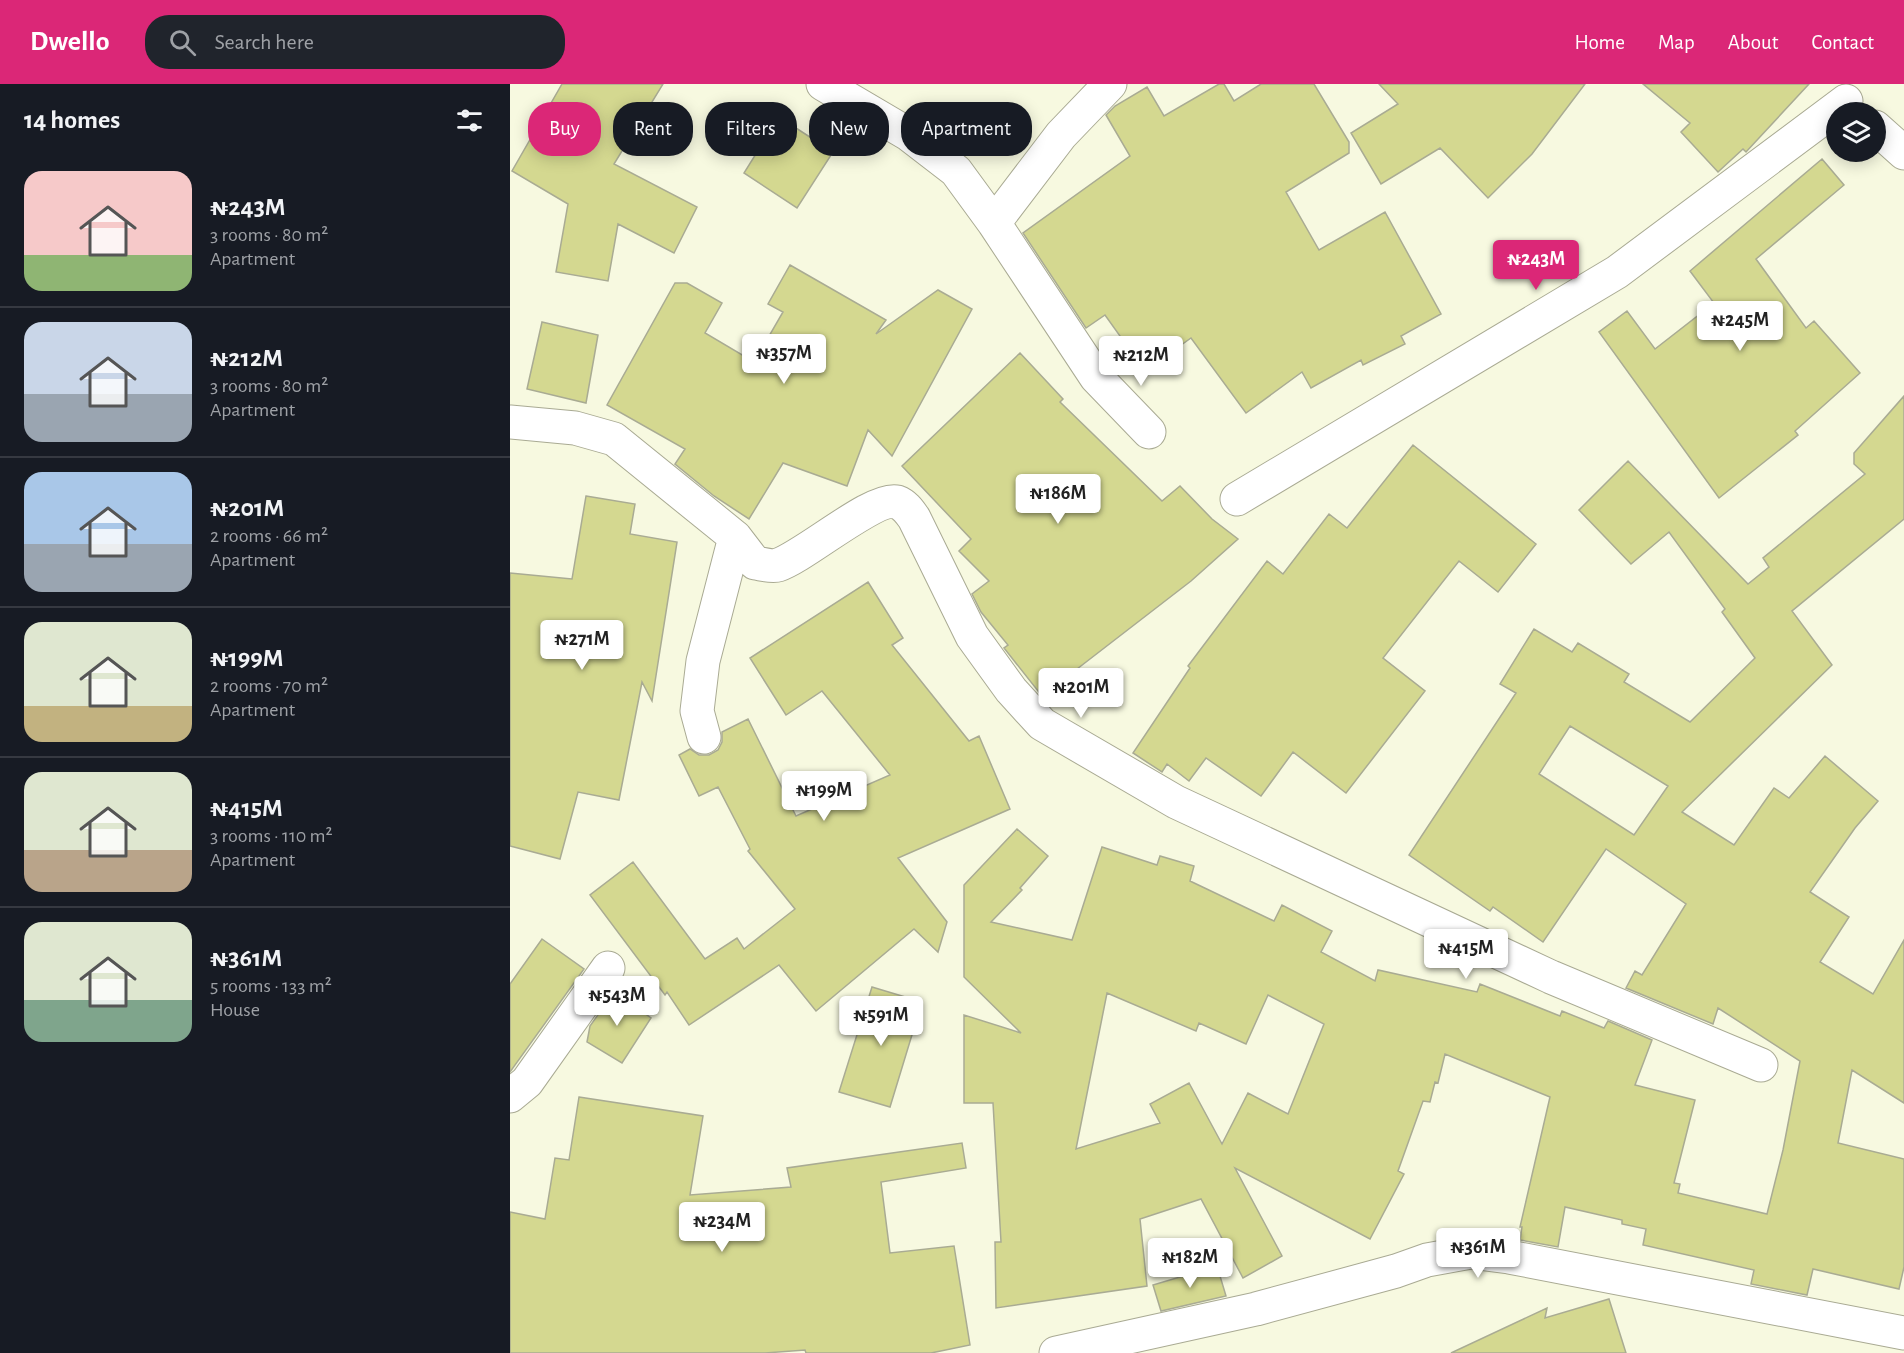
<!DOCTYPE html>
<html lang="en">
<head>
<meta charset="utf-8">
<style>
	:root { --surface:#171b24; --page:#20242c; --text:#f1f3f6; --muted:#9ea1a6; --line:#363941; --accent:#db2777 }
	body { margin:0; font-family:"Alegreya Sans",sans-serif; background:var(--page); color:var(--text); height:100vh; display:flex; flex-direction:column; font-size:22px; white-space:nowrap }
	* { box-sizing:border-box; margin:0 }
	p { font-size:20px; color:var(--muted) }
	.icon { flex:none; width:33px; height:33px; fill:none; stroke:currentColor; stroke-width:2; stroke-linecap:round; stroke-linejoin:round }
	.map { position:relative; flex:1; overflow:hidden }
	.side { display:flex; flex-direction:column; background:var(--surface); width:510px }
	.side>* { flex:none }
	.guide { position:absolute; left:18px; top:18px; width:570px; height:54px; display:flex; gap:12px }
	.controls { position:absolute; left:1316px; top:18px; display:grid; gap:12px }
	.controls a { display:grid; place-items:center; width:60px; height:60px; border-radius:50%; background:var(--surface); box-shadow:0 3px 15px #0003; font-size:30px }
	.price { position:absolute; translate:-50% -51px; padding:0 14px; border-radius:6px; background:#fff; color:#222; font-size:20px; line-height:39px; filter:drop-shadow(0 2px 3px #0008) }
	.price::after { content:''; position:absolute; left:50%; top:36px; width:18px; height:14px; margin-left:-9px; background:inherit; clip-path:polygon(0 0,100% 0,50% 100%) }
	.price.on { background:var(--accent); color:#fff }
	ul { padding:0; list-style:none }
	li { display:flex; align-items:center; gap:18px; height:150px; padding:0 24px }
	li+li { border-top:2px solid var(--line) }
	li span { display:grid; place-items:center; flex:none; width:168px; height:120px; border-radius:18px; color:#555 }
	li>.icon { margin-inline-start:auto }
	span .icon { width:72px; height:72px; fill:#fffc; stroke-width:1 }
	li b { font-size:26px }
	h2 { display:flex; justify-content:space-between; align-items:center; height:72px; padding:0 24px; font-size:26px }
	.pill { padding:0 21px; border-radius:24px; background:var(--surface); box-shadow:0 3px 15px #0003; font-size:21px; line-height:54px }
	.pill.on { background:var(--accent); color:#fff }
	header { display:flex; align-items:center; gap:36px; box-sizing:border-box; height:84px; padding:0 30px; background:var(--accent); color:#fff }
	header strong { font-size:28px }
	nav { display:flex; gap:33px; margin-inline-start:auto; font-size:21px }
	.search { width:420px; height:54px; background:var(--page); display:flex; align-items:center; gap:15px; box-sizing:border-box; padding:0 21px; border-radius:24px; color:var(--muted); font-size:22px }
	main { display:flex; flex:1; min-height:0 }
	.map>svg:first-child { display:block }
</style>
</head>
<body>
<header>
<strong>Dwello</strong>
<div class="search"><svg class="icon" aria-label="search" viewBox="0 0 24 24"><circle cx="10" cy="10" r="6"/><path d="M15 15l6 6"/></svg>Search here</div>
<nav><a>Home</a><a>Map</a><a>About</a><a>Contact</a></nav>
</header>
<main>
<section class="side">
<h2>14 homes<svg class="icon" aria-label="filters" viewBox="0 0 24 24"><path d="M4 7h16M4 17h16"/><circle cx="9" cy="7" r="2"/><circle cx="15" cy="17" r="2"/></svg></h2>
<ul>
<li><span style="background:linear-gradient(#f6c9c9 70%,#8fb573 0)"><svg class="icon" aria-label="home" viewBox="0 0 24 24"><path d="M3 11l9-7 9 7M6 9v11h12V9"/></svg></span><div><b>₦243M</b><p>3 rooms · 80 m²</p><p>Apartment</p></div></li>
<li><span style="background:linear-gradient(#c9d6e8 60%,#9aa5b1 0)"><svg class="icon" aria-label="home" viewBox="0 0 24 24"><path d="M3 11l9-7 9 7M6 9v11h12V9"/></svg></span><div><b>₦212M</b><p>3 rooms · 80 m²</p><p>Apartment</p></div></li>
<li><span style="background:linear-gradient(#a9c7e8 60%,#9aa5b1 0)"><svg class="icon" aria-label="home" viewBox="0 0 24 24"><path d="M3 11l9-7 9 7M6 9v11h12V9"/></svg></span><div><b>₦201M</b><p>2 rooms · 66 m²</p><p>Apartment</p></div></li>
<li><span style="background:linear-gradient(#dfe7d0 70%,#c2b280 0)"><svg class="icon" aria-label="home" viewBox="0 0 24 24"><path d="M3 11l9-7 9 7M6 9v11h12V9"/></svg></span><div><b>₦199M</b><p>2 rooms · 70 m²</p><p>Apartment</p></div></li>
<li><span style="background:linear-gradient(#dfe7d0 65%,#b9a48a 0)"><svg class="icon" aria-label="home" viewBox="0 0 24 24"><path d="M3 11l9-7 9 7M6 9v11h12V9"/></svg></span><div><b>₦415M</b><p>3 rooms · 110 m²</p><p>Apartment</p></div></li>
<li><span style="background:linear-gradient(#dfe7d0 65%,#7fa58c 0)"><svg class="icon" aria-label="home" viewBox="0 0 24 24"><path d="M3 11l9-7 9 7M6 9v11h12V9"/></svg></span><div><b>₦361M</b><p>5 rooms · 133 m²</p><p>House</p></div></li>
</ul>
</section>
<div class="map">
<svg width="1394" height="1269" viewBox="0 0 1394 1269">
	<rect width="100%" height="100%" fill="#f7f9e0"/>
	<path fill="#d4d890" stroke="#a9ab93" stroke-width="1.5" fill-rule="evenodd" d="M52,0H153L104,80L187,123L164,169L108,140L98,197L46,188L58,120L2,87Z
		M709,0H714L724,17L751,0H804L839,58V69L776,108L809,166L875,128L931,230L891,252L895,260L853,281L851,276L801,304L792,288L736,329L681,254L635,287L595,231L576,244L513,149L620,72L596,31L605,22L637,3L654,32Z
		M869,0H1075L1022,70L978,114L930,64L871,100L841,49L888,20Z
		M1133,0H1299L1236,68L1233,65L1208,88L1171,48L1180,39Z
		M269,33L323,68L287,124L234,89Z
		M1312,75L1334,101L1246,175L1296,244L1304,237L1350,289L1285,347L1288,351L1209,414L1089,248L1117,227L1145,265L1204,219L1180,187Z
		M280,181L376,236L366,250L428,206L462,225L382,372L358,346L337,402L273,379L239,435L204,412L165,380L175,365L97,321L165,199H177L212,219L195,249L244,278L273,228L258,220Z
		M32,238L88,251L76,319L17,305Z
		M510,269L553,315L550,318L652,417L670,402L702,435L728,455L681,497L532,612L494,564L498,561L471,528L462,510L479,497L449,467L461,455L392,382Z
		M1394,312V435L1282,527L1322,581L1172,728L1224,761L1264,704L1279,714L1315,672L1368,717L1345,744L1300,808L1339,833L1310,878L1363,910L1394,856V1019L1342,986L1328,1059L1394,1075V1183L1389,1205L1303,1185L1297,1211L1241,1200L1244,1186L1133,1161L1136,1145L1112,1140V1136L1055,1123L1048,1163L1010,1156L1012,1143H1010L1040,1013L935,970L928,999L925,998L920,1018L913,1017L888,1087L894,1090L860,1155L725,1084L772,1172L733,1194L691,1115L630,1135L637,1202L486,1224L485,1158H491L483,1019H454V931L511,949L454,893V801L507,745L538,772L510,804L512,806L481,838L562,856L592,763L647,781L650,772L684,782L680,797L764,837L772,821L822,847L811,868L865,897L868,886L967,908L970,900L1050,932L1052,927L1094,944L1098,937L1142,956L1125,1001L1185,1016L1164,1099L1170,1100L1168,1109L1257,1130L1273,1066L1290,977L1208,924L1203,940L1116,904L1125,887L1132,891L1176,820L1096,765L1033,858L983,823L980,827L899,771L1006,609L990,600L1024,545L1062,568L1068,559L1119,590L1114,598L1180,638L1245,574L1212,528L1215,525L1159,448L1121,480L1069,426L1118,377L1238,500L1259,483L1253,474L1355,390L1344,380V369ZM1060,642L1158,702L1124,751L1029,690ZM597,909L686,947L689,939L736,960L758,911L814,940L778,1030L738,1009L712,1060L679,999L640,1020L650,1039L566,1065Z
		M903,361L1026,460L988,508L949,477L873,574L915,607L836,709L783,668L751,712L696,674L679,697L657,680L652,688L623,669L680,584L678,582L757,477L773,490L819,430L837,444Z
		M76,412L125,420L120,450L167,458L142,617L132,598L109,716L68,708L50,775L0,762V489L62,495Z
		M358,498L393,554L382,561L459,657L469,652L500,725L388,774L437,838L428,868L404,845L306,927L269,881L179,941L157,908L155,911L80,811L123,778L195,875L227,854L234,865L285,825L238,767L240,765L208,703L189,712L169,671L180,665L189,671H199L208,666L212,658V648L238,635L286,732L380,691L312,607L276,631L240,574Z
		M32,855L74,885L0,988V900Z
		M362,903L412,918L380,1023L329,1008Z
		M105,907L141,934L112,979L77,958L80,942Z
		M69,1013L193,1032L180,1111L281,1103L277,1084L452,1059L456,1084L371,1098L380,1169L444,1162L460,1261L421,1269H296L295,1266L255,1269H0V1128L35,1135L45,1074L59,1076Z
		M707,1182L716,1212L651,1227L643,1201Z
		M1099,1215L1116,1269H941L1037,1224L1035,1234Z"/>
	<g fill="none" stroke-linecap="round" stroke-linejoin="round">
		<defs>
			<path id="street" d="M313,0L398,50L446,87L484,139L586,293L639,348
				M1365,43L1394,69
				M484,139L551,51L600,0
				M0,338L65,344L104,355L225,453L245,479C252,480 262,483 268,481C295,472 364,412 387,418C395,421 399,427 404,434L462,552L501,606L532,640L666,718L1041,893L1251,981
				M727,415L1107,188L1336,17
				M194,653L187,627L193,577L225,453
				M0,1012L17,998L98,884
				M546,1269L746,1225L886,1187L917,1176L961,1168L999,1173L1394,1249"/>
		</defs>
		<use href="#street" stroke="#a9aa93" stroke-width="35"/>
		<use href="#street" stroke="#fff" stroke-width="33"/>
	</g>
</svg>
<div class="controls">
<a><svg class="icon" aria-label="layers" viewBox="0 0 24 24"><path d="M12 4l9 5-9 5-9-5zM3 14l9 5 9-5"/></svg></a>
</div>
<b class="price on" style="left:1026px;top:207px">₦243M</b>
<b class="price" style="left:1230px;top:268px">₦245M</b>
<b class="price" style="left:274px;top:301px">₦357M</b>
<b class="price" style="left:631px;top:303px">₦212M</b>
<b class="price" style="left:548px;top:441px">₦186M</b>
<b class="price" style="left:72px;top:587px">₦271M</b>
<b class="price" style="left:571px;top:635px">₦201M</b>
<b class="price" style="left:314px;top:738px">₦199M</b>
<b class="price" style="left:956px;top:896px">₦415M</b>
<b class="price" style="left:107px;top:943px">₦543M</b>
<b class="price" style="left:371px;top:963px">₦591M</b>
<b class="price" style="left:212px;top:1169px">₦234M</b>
<b class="price" style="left:968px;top:1195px">₦361M</b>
<b class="price" style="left:680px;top:1205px">₦182M</b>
<div class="guide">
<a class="pill on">Buy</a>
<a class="pill">Rent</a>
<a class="pill">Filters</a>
<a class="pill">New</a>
<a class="pill">Apartment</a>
</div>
</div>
</main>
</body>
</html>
